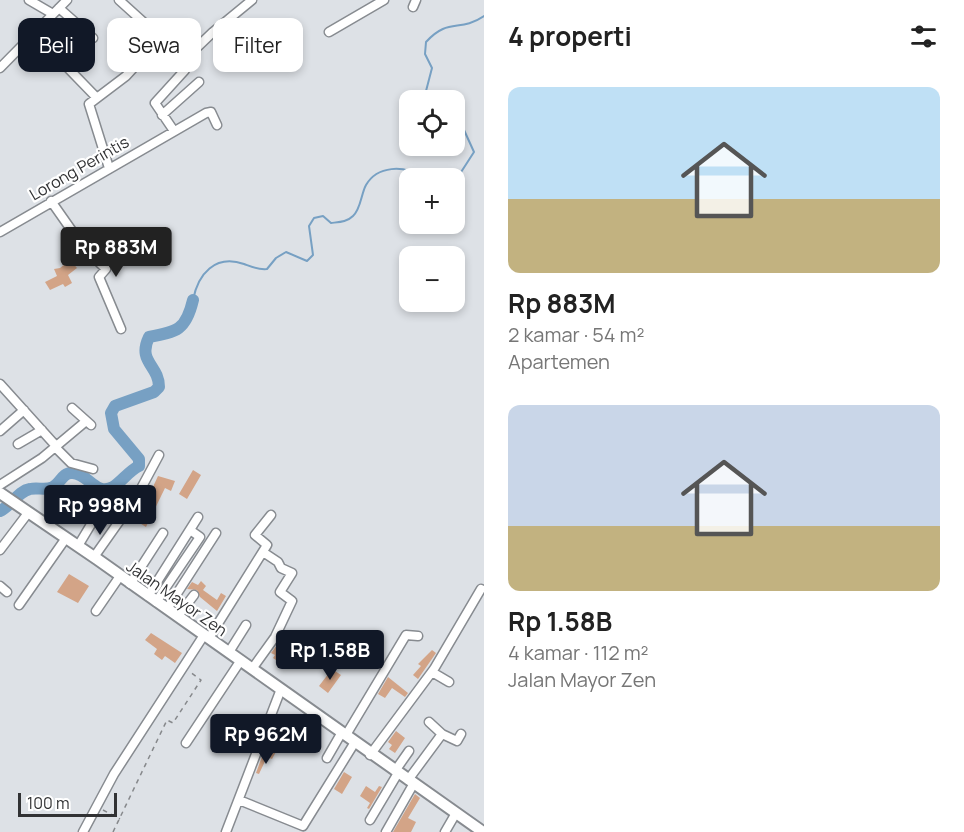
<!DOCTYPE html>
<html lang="id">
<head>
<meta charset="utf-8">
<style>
	:root { --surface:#fff; --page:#f2f2f2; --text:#222; --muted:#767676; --accent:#111827 }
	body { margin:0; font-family:Manrope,sans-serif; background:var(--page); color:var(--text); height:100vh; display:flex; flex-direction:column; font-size:22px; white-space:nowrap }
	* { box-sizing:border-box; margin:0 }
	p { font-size:20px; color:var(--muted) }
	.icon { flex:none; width:33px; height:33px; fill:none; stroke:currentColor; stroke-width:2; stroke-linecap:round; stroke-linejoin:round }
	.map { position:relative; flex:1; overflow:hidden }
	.drawer { display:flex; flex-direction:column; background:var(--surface); width:480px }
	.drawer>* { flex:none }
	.top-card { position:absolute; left:18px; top:18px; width:375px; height:54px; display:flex; gap:12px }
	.controls { position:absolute; left:399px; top:90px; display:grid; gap:12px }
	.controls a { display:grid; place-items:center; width:66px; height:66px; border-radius:12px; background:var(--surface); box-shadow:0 3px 9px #0003; font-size:30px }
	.scale { position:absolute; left:18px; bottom:15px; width:99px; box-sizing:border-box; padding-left:6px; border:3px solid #313234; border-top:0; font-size:16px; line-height:21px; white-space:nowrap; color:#313234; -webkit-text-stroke:4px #fff; paint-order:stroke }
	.price { position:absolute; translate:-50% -51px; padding:0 14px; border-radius:6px; background:var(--accent); color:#fff; font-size:20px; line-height:39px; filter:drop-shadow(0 2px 3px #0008) }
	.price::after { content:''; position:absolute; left:50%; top:36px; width:18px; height:14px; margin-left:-9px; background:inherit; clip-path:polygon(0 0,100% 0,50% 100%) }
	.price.selected { background:#222; color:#fff }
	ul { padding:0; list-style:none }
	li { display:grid; align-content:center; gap:12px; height:318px; padding:0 24px }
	li span { display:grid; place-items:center; height:186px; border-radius:12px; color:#555 }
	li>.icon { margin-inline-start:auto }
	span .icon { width:108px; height:108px; fill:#fffc; stroke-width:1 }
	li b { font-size:26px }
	h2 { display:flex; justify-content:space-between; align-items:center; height:72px; padding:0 24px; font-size:26px }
	.pill { padding:0 21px; border-radius:12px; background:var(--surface); box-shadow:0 3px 9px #0003; font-size:21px; line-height:54px }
	.pill.selected { background:var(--accent); color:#fff }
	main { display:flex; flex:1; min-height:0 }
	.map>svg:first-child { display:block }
</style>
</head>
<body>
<main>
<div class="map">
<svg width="484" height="832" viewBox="0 0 484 832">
	<rect width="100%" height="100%" fill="#dde1e6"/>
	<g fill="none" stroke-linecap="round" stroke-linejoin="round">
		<path stroke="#77a0c3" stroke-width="2" d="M419,100L426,91L432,68L425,54L426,42C449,17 459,33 484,16
			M454,108L474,152L454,183
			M193,300C198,274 215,254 244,264C252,267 258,270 267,269L276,258L286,252L307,261L313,255L309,226L314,218L323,216L331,223C339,222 347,222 353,216C361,209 361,194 366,185C377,166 405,164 420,178"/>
		<path stroke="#77a0c3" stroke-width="12" d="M0,511C11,506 18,491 30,489C39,487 45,491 53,487C60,483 63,473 71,473C87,471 95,497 113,487C122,481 129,471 139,466V459L114,429L111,413L115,406L154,392L159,387C159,365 137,362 149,337C177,332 186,330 193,300"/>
	</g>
	<path fill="#d3a487" d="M70,260L77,268L68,275L72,283L65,287L63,284L50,290L45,282L57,276L54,269L60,268Z
		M193,470L201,475L187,499L179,494Z
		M158,476L175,481L171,491L165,488L146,527L138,522L149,503L146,502Z
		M69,574L89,586L78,603L57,592Z
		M201,581L206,586L203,590L217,600L221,593L226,596L217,611L200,597L197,590L187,589L192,582L198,585Z
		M151,633L182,653L175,663L165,656L162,660L154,654L157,649L145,640Z
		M280,641V644L290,651L282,664L273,658L275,655L271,653Z
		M432,650L436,653L418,679L413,675L421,666L418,664Z
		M332,669L341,675L328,693L319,686Z
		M388,677L408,693L405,697L392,688L385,698L378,694Z
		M396,731L405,738L395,753L389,749L392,745L388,742Z
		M268,740L283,747L281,752L277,750L272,759L267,757L259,774L256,773Z
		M344,772L352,777L342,794L334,789Z
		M366,786L375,792L379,786L382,787L369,809L367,808L370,803L360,796Z
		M415,794L420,798L408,818L416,822L411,832H393Z"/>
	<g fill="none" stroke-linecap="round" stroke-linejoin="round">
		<defs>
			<path id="minor" d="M29,0L53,14
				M119,0L161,38L187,57L213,32L252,0
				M413,7L416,0
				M59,8L93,38
				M33,32L96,97
				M329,32L384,0
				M57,57L73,45
				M0,68L67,0
				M162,115L199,82
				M174,131L155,103L185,70L187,57
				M109,168L89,104L126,76L161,38
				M51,201L84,248L106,269L99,277L121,329
				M0,232L206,113L211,112L217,125
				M0,384L56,446
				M72,408L91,425
				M0,431L24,410
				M18,444L42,430
				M55,447L71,463L93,469
				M0,485L42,458L85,422
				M78,546L99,511
				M0,550L28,513
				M94,557L137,496L159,455
				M130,584L163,533
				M0,586L7,592
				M148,596L198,517
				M156,602L200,537L190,530
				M19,605L66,538
				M167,609L216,533
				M96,611L120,576
				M178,616L194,595
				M209,638L267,545L255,535L271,515
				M229,652L246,625
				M252,669L275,637L292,601L280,592L292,573L281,568L278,562L263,552
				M432,672L449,682
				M429,722L442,734L457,741L461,734
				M346,735L406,635L418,636
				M186,743L241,660
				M370,755L434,669L481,589
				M327,758L342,732
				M395,771L409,751
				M408,780L442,734
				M239,800L303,826L355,742
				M370,820L398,773
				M83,832L114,774L204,635
				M226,832L281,689
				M386,832L414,783
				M445,832L456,813"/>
			<path id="tertiary" d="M0,493L97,559L483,832"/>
		</defs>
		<use href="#minor" stroke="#878b90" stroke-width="11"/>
		<use href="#tertiary" stroke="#878b90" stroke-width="14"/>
		<path stroke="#86888b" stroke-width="1.5" stroke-dasharray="4.5 4.5" stroke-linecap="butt" d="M103,810L120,819
			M113,832L167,720L173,723L201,680L190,672"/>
		<use href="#minor" stroke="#fff" stroke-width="8"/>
		<use href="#tertiary" stroke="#fff" stroke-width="10"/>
	</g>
	<g text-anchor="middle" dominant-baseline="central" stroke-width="4.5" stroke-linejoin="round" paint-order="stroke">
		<g font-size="16" fill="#313234" stroke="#fff">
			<text transform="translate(79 168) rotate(-30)">Lorong Perintis</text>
			<text transform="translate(177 598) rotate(35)">Jalan Mayor Zen</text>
		</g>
	</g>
</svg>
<div class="controls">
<a><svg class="icon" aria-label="locate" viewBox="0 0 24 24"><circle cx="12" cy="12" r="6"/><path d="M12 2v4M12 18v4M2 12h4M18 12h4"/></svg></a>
<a>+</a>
<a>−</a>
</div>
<div class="scale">100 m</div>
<b class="price selected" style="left:116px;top:278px">Rp 883M</b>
<b class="price" style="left:100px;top:536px">Rp 998M</b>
<b class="price" style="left:330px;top:681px">Rp 1.58B</b>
<b class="price" style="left:266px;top:765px">Rp 962M</b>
<div class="top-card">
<a class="pill selected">Beli</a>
<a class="pill">Sewa</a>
<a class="pill">Filter</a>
</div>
</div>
<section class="drawer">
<h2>4 properti<svg class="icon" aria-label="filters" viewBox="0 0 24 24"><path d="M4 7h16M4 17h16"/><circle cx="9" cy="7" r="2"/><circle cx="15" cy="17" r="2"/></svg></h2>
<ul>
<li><span style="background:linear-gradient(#bfe0f5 60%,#c2b280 0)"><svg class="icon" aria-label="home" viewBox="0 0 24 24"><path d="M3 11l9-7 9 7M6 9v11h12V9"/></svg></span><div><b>Rp 883M</b><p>2 kamar · 54 m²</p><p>Apartemen</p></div></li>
<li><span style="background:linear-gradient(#c9d6e8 65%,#c2b280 0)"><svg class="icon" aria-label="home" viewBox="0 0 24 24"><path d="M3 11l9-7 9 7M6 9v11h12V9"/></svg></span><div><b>Rp 1.58B</b><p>4 kamar · 112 m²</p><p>Jalan Mayor Zen</p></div></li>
</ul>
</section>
</main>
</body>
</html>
